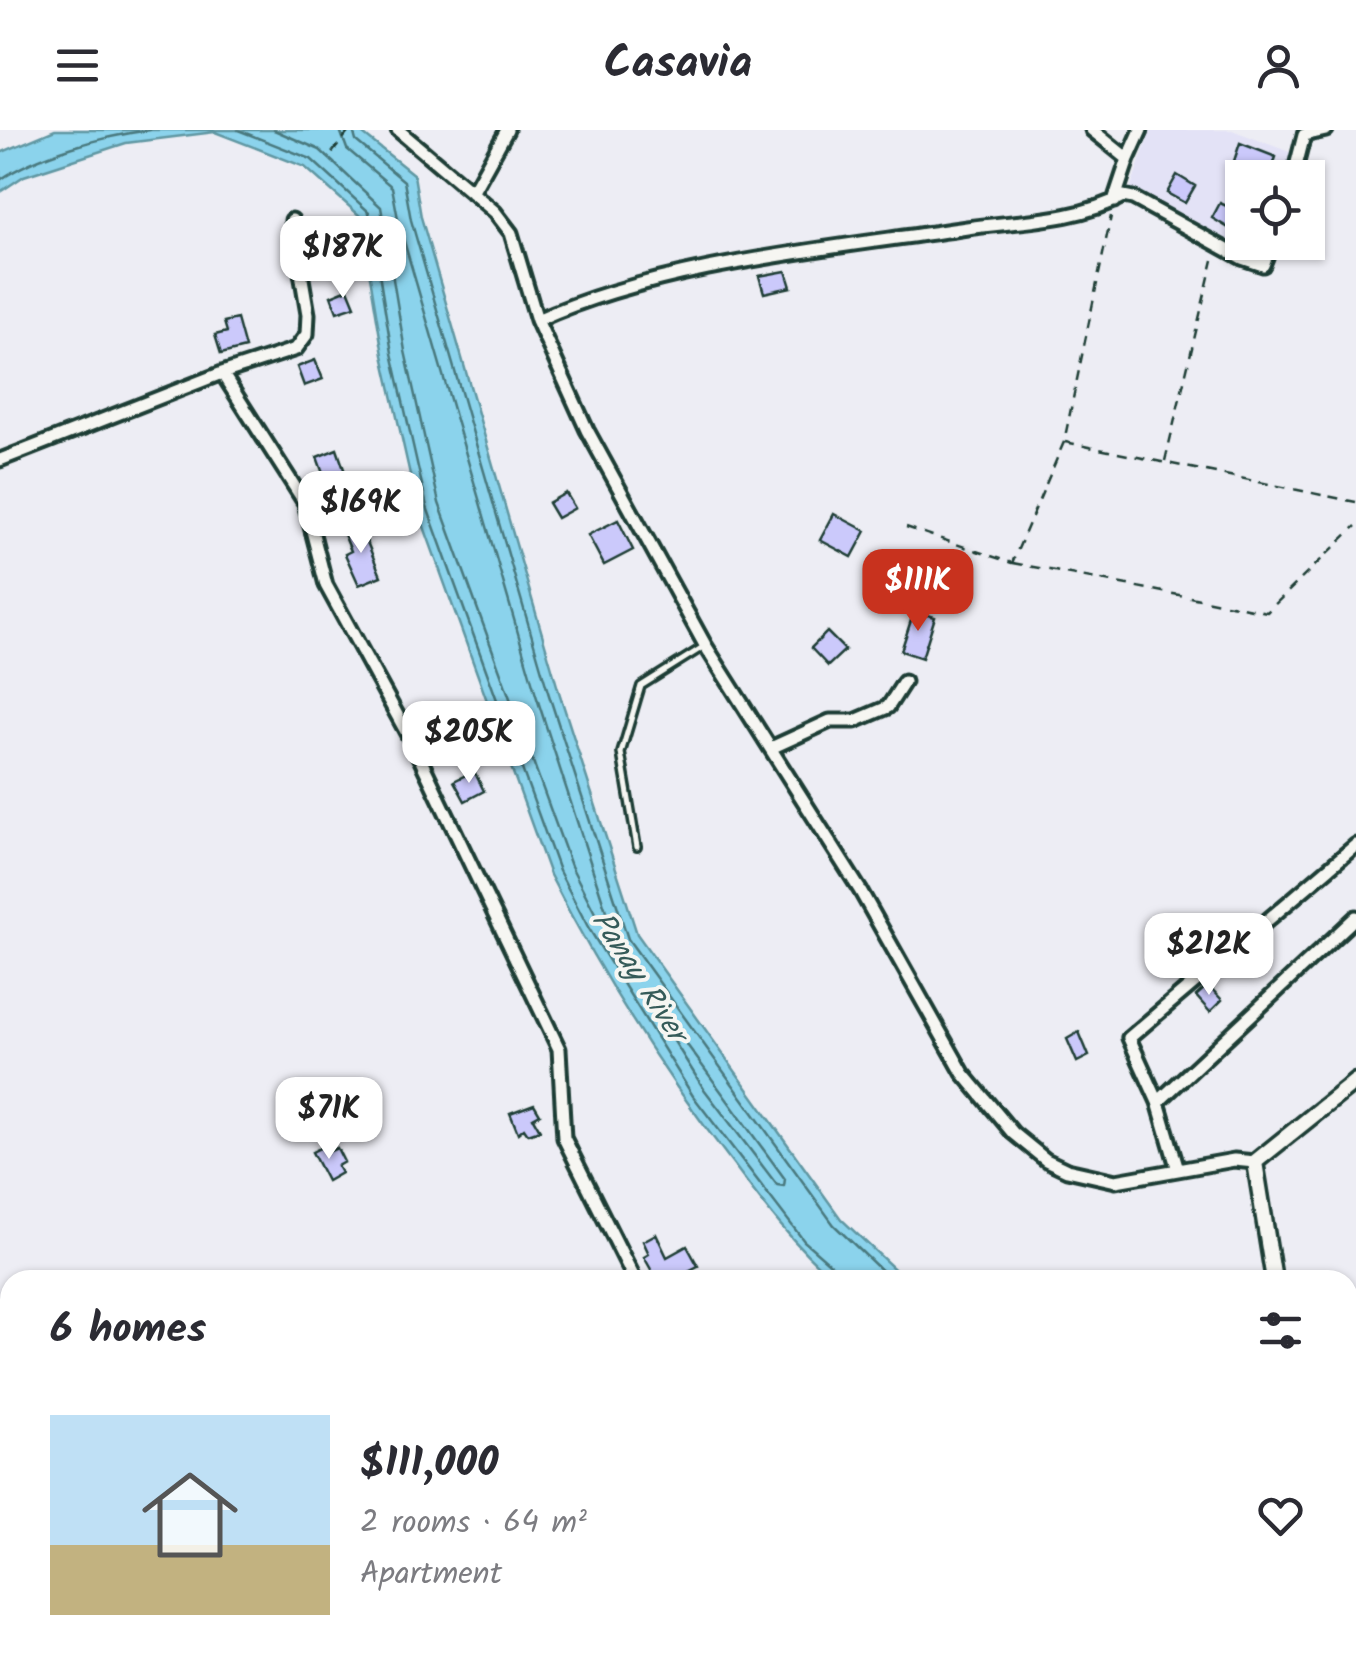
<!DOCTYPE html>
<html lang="en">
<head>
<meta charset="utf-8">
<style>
	:root { --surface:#fff; --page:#f7f7f7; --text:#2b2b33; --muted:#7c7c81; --line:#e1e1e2; --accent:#c8321e }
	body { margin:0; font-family:Kalam,sans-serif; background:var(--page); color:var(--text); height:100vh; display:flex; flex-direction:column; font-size:38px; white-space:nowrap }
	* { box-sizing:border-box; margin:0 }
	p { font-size:32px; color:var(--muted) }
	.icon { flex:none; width:55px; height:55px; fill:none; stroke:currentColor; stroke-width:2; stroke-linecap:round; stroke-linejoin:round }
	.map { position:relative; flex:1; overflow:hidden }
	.drawer { position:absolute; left:0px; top:1140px; width:1358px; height:390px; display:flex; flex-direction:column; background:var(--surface); border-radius:30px 30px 0 0; box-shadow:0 2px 8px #0004 }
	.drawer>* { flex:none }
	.tools { position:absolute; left:1225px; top:30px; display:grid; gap:20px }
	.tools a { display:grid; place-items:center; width:100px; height:100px; border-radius:0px; background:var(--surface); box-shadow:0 2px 8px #0004; font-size:50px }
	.price { position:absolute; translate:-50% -85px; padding:0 22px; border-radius:20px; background:#fff; color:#222; font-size:32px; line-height:65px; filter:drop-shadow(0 2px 5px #0008) }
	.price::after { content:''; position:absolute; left:50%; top:60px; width:30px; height:22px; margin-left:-15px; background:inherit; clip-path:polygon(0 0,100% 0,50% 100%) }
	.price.on { background:var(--accent); color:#fff }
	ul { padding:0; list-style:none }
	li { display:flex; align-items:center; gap:30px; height:250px; padding:0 50px }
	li+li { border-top:2px solid var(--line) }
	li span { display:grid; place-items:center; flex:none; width:280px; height:200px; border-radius:0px; color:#555 }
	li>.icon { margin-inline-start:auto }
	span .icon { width:120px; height:120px; fill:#fffc; stroke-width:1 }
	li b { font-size:42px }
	h2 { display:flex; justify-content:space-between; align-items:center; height:120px; padding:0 50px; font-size:42px }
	header { display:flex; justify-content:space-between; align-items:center; height:130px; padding:0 50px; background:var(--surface); font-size:45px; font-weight:600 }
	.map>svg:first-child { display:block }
</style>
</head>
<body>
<header><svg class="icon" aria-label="menu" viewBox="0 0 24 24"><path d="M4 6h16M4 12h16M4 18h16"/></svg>Casavia<svg class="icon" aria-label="person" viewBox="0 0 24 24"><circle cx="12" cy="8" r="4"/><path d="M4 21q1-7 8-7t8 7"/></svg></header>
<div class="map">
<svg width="1356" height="1530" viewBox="0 0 1356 1530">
	<rect width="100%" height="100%" fill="#ededf4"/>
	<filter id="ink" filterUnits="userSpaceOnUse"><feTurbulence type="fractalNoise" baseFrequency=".01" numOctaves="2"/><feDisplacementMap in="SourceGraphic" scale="20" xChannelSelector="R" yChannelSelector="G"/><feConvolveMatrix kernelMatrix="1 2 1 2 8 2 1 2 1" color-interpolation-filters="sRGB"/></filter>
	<g filter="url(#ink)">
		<path fill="#e3e2f6" d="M1151,0H1232L1292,23L1284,47L1242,48V112L1262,113L1261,118L1243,119L1130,59Z"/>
		<path fill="#8bd3ec" stroke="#6097a2" stroke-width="2.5" d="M55,0H358L414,45L421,87L558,559L637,804L841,1089L906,1150H834C793,1114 766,1078 734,1035C664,945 602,847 550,745L418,380L383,225L360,86L305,37L215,2L126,13L24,46L0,62V23Z"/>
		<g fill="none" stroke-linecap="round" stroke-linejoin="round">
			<path stroke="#4a797e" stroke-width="2.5" d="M238,0L311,29L369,82L392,223L427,377L559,741L588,797L693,966L804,1111L836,1139L839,1150
				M274,0L320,20L381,77L405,221L439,373L571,736L598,789L603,791L607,784L536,565L399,94L392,57L347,19L340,0
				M353,0L356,11L404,51L411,90L548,562L628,809L834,1095L891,1150
				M0,50C37,24 104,6 150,0
				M677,901L785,1049L784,1056L777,1055L704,959L672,908V903Z"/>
		</g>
		<path fill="#cbc9fb" stroke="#1f3d34" stroke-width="2.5" d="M1240,13L1276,27L1269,48L1233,34Z
			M1177,45L1195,56L1185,73L1167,63Z
			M1220,73L1242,83V106L1212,88Z
			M786,141L791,157L764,163L759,146Z
			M348,159L355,176L337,182L331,166Z
			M237,189L245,218L221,224L215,205L227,202L224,192Z
			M315,230L323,249L304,256L297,237Z
			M337,319L346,345L326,352L317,327Z
			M566,363L575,378L557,388L548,373Z
			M834,384L866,401L852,427L820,410Z
			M618,390L633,420L604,435L588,405Z
			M360,395L381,446L359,455L345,424L351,421L343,402Z
			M914,481L935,487L922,528L901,521Z
			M827,502L845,520L828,536L811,518Z
			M474,641L484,661L465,671L454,651Z
			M1208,855L1222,870L1210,882L1196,866Z
			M1079,902L1089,926L1077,932L1067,909Z
			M534,974L540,984L533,988L540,1000L528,1004L524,998L518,1003L510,983Z
			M322,1017L326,1023L337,1018L344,1032L337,1036L341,1043L327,1051L312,1022Z
			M656,1104L667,1127L687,1116L698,1136L670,1150H657L644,1127L649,1124L643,1111Z"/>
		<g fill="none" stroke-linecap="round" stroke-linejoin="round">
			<defs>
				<path id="service" d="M637,717L621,623L641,556L703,517"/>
				<path id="minor" d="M398,0L495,82L511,103L537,190L587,300L705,515L860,760L963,943L1013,1003L1046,1030L1067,1040L1116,1051L1234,1030L1255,1032
					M1092,0L1128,29
					M1293,48L1304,5L1326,0
					M472,63L507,0
					M1114,71L1128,29L1141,0
					M537,190C664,133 829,119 967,98C1017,91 1078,91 1123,66L1133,68L1242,128L1263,135L1272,112
					M222,243L305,373L326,455L414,616L559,919L564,1008L635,1150
					M0,330L222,243L296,219L307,204L308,184L292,90
					M771,618L830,591H855L888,577L904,552
					M1158,972L1356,787
					M1178,1040L1158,972L1129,908L1356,715
					M916,1520L919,1530"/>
				<path id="tertiary" d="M1274,1150L1255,1032L1356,951
					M1348,1425L1356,1443"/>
			</defs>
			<use href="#service" stroke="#1f3d34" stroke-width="12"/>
			<use href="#minor" stroke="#1f3d34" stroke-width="19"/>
			<use href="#tertiary" stroke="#1f3d34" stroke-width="21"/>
			<path stroke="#1f3d34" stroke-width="2.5" stroke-dasharray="10 8" stroke-linecap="butt" d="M332,23L350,0
				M1065,312L1356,372
				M1165,331L1213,130
				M906,397L1012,433L1064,312L1111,86
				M1013,433L1267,482L1356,396
				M0,1505L3,1504L11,1530
				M54,1520L59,1530
				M24,1530L53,1520"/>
			<use href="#service" stroke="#f6f6f2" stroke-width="5"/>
			<use href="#minor" stroke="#f6f6f2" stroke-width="11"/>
			<use href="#tertiary" stroke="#f6f6f2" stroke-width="14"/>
		</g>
	</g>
	<g text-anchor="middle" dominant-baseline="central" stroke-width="8" stroke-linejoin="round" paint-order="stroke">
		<g font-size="30" font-style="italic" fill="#355b59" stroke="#f6f6f2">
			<text transform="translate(638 847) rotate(57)">Panay River</text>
		</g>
	</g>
</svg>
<div class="tools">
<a><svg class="icon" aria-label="locate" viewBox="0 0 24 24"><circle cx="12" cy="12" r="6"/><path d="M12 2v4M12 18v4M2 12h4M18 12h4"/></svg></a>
</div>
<b class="price" style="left:343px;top:171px">$187K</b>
<b class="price" style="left:361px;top:426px">$169K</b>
<b class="price on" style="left:918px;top:504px">$111K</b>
<b class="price" style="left:469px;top:656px">$205K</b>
<b class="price" style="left:1209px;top:868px">$212K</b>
<b class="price" style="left:329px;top:1032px">$71K</b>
<section class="drawer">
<h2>6 homes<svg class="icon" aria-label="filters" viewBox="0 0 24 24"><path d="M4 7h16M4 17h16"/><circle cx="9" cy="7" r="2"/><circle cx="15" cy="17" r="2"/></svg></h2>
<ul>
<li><span style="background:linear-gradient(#bfe0f5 65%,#c2b280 0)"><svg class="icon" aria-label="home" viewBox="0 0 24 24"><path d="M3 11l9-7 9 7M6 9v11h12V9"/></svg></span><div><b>$111,000</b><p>2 rooms · 64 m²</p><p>Apartment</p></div><svg class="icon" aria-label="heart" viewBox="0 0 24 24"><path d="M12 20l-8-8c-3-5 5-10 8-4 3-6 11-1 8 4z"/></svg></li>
</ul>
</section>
</div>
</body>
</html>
